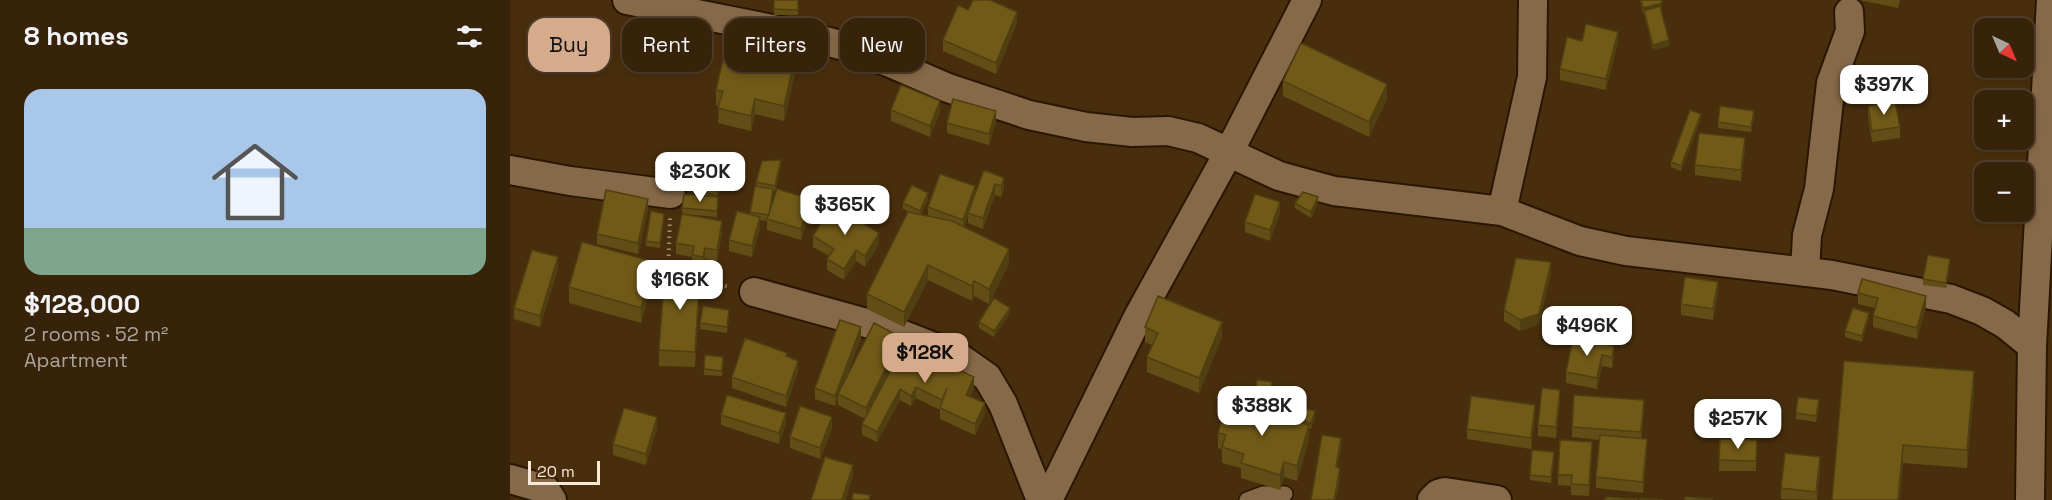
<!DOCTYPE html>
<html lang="en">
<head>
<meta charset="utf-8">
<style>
	:root { --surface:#37220a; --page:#3e2a13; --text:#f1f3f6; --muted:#aaa49c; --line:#513f2b; --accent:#d6ab8b }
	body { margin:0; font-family:"Space Grotesk",sans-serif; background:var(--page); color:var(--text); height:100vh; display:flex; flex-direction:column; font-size:22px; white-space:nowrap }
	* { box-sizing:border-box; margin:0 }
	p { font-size:20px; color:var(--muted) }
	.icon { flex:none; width:33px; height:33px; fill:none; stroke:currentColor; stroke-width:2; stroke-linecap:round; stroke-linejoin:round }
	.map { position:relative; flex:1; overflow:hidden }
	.panel { display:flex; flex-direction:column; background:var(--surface); width:510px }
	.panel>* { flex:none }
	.banner { position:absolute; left:18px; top:18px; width:570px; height:54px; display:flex; gap:12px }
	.needle { width:39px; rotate:136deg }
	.controls { position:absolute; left:1464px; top:18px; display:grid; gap:12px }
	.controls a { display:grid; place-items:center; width:60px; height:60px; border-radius:12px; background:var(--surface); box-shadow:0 3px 9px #0003,0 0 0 2px var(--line); font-size:30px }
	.scale { position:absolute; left:18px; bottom:15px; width:72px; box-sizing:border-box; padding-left:6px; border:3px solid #f9e8d6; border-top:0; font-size:16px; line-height:21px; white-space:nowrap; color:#f9e8d6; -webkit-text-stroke:4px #492e0d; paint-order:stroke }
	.price { position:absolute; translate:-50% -51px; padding:0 14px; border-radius:12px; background:#fff; color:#222; font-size:20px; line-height:39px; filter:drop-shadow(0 2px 3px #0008) }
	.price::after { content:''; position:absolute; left:50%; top:36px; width:18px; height:14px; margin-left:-9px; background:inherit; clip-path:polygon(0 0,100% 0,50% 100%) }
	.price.current { background:var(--accent); color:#111 }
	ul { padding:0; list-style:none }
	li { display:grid; align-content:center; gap:12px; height:318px; padding:0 24px }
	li+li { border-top:2px solid var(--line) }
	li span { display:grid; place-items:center; height:186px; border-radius:18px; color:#555 }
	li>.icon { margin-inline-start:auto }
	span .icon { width:108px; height:108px; fill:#fffc; stroke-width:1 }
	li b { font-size:26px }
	h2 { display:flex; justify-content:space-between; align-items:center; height:72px; padding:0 24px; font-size:26px }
	.chip { padding:0 21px; border-radius:18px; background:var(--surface); box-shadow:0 3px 9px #0003,0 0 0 2px var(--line); font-size:21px; line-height:54px }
	.chip.current { background:var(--accent); color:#111 }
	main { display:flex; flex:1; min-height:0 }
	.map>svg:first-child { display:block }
</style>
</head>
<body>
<main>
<section class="panel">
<h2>8 homes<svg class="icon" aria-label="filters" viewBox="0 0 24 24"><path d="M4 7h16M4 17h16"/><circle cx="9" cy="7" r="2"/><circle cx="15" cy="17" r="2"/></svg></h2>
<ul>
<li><span style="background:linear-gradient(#a9c7e8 75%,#7fa58c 0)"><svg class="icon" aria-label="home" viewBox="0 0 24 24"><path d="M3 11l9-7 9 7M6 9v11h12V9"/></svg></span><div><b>$128,000</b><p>2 rooms · 52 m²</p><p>Apartment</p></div></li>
</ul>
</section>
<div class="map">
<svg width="1542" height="500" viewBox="0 0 1542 500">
	<rect width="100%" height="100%" fill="#492e0d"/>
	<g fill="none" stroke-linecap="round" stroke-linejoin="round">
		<defs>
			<path id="lane" d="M737,500L753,494H775"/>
			<path id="street" d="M117,0L297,36L334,46L378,62L438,88L519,115L576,127L622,132L658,131L688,138L769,176L824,191L992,211L1070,241L1116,251L1322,275L1441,299L1472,311L1495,324L1522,346
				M0,170L60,181L161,194
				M992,211L1022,77L1023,0
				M1295,272L1297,235L1309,189L1321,83L1340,31L1339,12
				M244,292L378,329L447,356L477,377L493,404L531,500
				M0,479L35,489L42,500
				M538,500L628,317L719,152L797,0
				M922,500L928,494L935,492L987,500
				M1520,500L1522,346L1541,0"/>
		</defs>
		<use href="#lane" stroke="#2b1701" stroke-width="18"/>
		<use href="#street" stroke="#2b1701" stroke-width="32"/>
		<path stroke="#a38d73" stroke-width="4" stroke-dasharray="1.5 4.5" stroke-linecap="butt" d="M158,274L160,218
			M186,279L220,287"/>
		<use href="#lane" stroke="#866948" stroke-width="15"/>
		<use href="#street" stroke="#866948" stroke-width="28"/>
	</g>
	<path fill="#614d15" d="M264,0H288V15H264Z
		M1130,0H1152V9L1150,10L1159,46L1143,50L1134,14H1133Z
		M1349,0H1390L1388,8Z
		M458,10L507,23L486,74L433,51V40Z
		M1072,41L1108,42L1096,90L1050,80V69Z
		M289,55L274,121L245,114L241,131L208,123L209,106L206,105V90L243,62Z
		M773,81L877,99L859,137L773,96Z
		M1358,106L1390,127V138L1362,142L1358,117Z
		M381,110L430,112L420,137L381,121Z
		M1244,116L1241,132L1208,128V122Z
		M1191,119L1171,171L1161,167V162Z
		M486,122L479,145L437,133V123Z
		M1235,149L1231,181L1185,175V165Z
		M271,166L265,191H263L261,206L301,210L291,240L257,230V221L250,220V228L242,257L219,251V240L240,214L246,186V182Z
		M474,170L494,189L491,197L485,195L473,229L458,223V216L454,227L499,264L479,304L464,296L462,301L418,280L394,327L357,309V294L402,213L393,209V203L418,199L411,215L418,216V207L465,194Z
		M214,179L208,197L207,217L173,214L212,232L207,261L195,259L193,268L182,266V257L166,254V243L172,214V208L187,195V190Z
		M785,203H808L801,218L785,208Z
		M138,210L128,254L87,244V234Z
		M770,213L760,241L735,232V222Z
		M154,219L150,248L136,246V241Z
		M303,236L369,244L355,267L346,261L334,280L317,270V259L319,256L303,247Z
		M1440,265L1436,288L1413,285V279Z
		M48,268L30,327L4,319V308Z
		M1041,273L1029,324L1010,331L994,321V310Z
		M144,278L131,323L59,303V287Z
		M190,286L185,367L149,366V350Z
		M1208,293L1203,320L1171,315V304Z
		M1348,293L1416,306L1407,339L1363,327V316L1365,308L1348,304Z
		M500,313L484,337L469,328V322Z
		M219,316L217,333L190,329V323Z
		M1359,318L1352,342L1335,337V331Z
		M635,327L712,337L689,393L637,372V357L642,345L635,342Z
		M351,338L334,383L391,348L372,387L427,359L426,360L464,388L460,396L475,413L465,435L430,419V410L406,398L401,406L390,400L367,442L352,435V424L355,419L328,405V399L325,406L305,399V388Z
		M1063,338L1104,357L1102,368L1092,366L1087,389L1056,383V372Z
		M277,357L288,371L276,407L222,388V377Z
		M213,362L212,376L194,375V369Z
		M762,388L759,413L765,415L805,417L801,429L799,428V440L787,481L774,477L770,490L731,478V468L712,463V449L708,448V433L743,408Z
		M1464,389L1457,468L1393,463L1322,500Z
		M1050,401L1046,438L1028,436V425Z
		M1309,406L1306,422L1286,419V413Z
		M1134,411L1131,439L1137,450L1133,493L1086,488V477L1090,440L1062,437V427Z
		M211,415L276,424L269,444L211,425Z
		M1025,416L1021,449L957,439V429Z
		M147,428L136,465L103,455V444Z
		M322,428L310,459L280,448V437Z
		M1210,439L1247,440L1246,471H1209Z
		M1082,453L1079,496L1061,495V486L1048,485V475Z
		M1044,458L1041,483L1020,480V475Z
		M1310,468L1307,500L1271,499V488Z"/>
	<path fill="#4f3f11" d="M1152,3V9L1135,13L1134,11V14H1133V8Z
		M507,12V23L486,74V63Z
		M1108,32V42L1096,90V79Z
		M289,40V55L274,121V106Z
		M1159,40V46L1143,50V45Z
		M877,84V99L859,137V122Z
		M245,99V114L241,131V116Z
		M430,101V112L420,137V126Z
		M486,111V122L479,145V134Z
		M1191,114V119L1171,171V166Z
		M1235,138V149L1231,181V170Z
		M271,160V166L265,191V186Z
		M214,173V179L207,201V196Z
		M494,178V189L491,197V186Z
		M485,184V195L473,229V218Z
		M465,186V197L458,213V216L453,231V220Z
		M418,193V199L410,217V211Z
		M808,197V203L801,218V212Z
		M138,199V210L128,254V243Z
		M301,199V210L291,240V229Z
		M770,202V213L760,241V230Z
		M154,214V219L150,248V243Z
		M250,217V228L242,257V246Z
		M212,221V232L207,261V250Z
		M369,233V244L355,267V256Z
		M195,248V259L193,268V257Z
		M499,249V264L479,304V289Z
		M346,250V261L334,280V269Z
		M48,257V268L30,327V316Z
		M1440,259V265L1436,288V283Z
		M144,262V278L131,323V308Z
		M1041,262V273L1029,324L1010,331V320Z
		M418,265V280L394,327V312Z
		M190,271V286L185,367V352Z
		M464,281V296L462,301V286Z
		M1208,282V293L1203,320V309Z
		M1416,296V306L1407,339V328Z
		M500,308V313L484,337V331Z
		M1359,313V318L1352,342V336Z
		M712,322V337L689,393V378Z
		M351,327V338L329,395L328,394V399L325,406V396Z
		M391,337V348L356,419V408Z
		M1104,346V357L1102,368V357Z
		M427,348V359L422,368V357Z
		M1092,355V366L1087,389V378Z
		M288,361V371L276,407V396Z
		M1464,371V389L1457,468V450Z
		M464,377V388L456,405V395Z
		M406,387V398L401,406V396Z
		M390,389V400L367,442V432Z
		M1050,390V401L1046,438V427Z
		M1134,400V411L1131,443V432Z
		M475,403V413L465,435V424Z
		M1025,405V416L1021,449V438Z
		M805,411V417L801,429V423Z
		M276,413V424L269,444V433Z
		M147,417V428L136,465V454Z
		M322,417V428L310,459V448Z
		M799,425V440L787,481V466Z
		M831,438V449L826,478V467Z
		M1137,439V450L1133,493V482Z
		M1082,442V453L1079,496V485Z
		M1393,445V463L1390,500H1388Z
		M1310,457V468L1306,500V492Z
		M774,462V477L770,490V475Z
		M343,465V476L336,500H332Z
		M830,468V479L826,500H824Z"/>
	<path fill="#715a18" stroke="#4f3f11" stroke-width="1.5" d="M264,0H288V10L264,9Z
		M463,0H480L507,12L486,63L433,40L448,5L458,10Z
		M1131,0H1152V3L1133,8Z
		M1150,6L1159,40L1143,45L1134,11Z
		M1076,24L1108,32L1096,79L1050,69L1057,37L1072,41Z
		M249,31L289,40L274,106L245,99L241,116L208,108L213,91L206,90L214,55L243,62Z
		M791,43L877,84L859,122L773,81Z
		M391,85L430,101L420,126L381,110Z
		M443,99L486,111L479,134L437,123Z
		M1385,101L1390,127L1362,131L1358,106Z
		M1210,106L1244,111L1241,127L1208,122Z
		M1180,110L1191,114L1171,166L1161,162Z
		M1189,133L1235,138L1231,170L1185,165Z
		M271,160L265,186L246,182L252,161Z
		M194,167L214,173L207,196L187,190Z
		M474,170L494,178L491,186L485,184L473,218L458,213Z
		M430,174L465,186L453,220L418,207Z
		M402,185L418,193L410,211L393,203Z
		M245,186L263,189L259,215L240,212Z
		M267,189L301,199L291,229L257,219Z
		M96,190L138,199L128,243L87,234Z
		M793,192L808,197L801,212L785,203Z
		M174,194L208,197L207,211L172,208Z
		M745,194L770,202L760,230L735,222Z
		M322,205L369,233L355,256L346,250L334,269L317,259L324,249L303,236Z
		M141,211L154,214L150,243L136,241Z
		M227,211L250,217L242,246L219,240Z
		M398,212L442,221L499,249L479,289L464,281L462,286L418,265L394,312L357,294Z
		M172,214L212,221L207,250L195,248L193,257L182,255L184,246L166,243Z
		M72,242L144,262L131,308L59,287Z
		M22,250L48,257L30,316L4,308Z
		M1418,255L1440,259L1436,283L1413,279Z
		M1006,258L1041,262L1029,314L1010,320L994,310Z
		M155,269L190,271L185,352L149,350Z
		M1175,277L1208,282L1203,309L1171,304Z
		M1352,279L1416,296L1407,328L1363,316L1368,298L1348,293Z
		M648,296L712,322L689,378L637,357L648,333L635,327Z
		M484,298L500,308L484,331L469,322Z
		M193,306L219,310L217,327L190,323Z
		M1343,308L1359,313L1352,336L1335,331Z
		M330,320L351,327L325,396L305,388Z
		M364,323L391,337L356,408L328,394Z
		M400,334L427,348L422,357L464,377L456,395L475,403L465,424L430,408L437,388L432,400L406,387L401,396L390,389L367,432L352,424Z
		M235,338L277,353L276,356L288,361L276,396L222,377Z
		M1063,338L1104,346L1102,357L1092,355L1087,378L1056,372Z
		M195,355L213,357L212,371L194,369Z
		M1334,361L1464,371L1457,450L1393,445L1388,500H1322Z
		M747,380L762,382L758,413L743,408Z
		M1032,388L1050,390L1046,427L1028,425Z
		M217,395L276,413L269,433L211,415Z
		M1064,395L1134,400L1131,432L1062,427Z
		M961,396L1025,405L1021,438L957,429Z
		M1288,397L1309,400L1306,416L1286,413Z
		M717,401L799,425L787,466L774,462L770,475L731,463L734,454L712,447L716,435L708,433Z
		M769,402L805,411L801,423L765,415Z
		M290,406L322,417L310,448L280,437Z
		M114,408L147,417L136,454L103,444Z
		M812,435L831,438L826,467L830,468L824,500H801Z
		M1090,435L1137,439L1133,482L1086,477Z
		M1210,439L1247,440L1246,461L1209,460Z
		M1050,440L1082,442L1079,485L1061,484L1062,475H1048Z
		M1022,450L1044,452L1041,477L1020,475Z
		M1275,453L1310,457L1306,492L1271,488Z
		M315,457L343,465L332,500H301Z
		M343,493L360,495L359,500H342Z
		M1096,497L1127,499V500H1095Z
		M1175,497L1202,499V500H1175Z
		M1130,498L1153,500H1130Z"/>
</svg>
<div class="controls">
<a><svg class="needle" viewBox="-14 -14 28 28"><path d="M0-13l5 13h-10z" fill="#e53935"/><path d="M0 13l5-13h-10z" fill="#aaa49c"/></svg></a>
<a>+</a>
<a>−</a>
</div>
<div class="scale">20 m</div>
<b class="price" style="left:1374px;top:116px">$397K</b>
<b class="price" style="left:190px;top:203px">$230K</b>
<b class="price" style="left:335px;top:236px">$365K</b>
<b class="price" style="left:170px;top:311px">$166K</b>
<b class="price" style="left:1077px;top:357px">$496K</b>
<b class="price current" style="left:415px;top:384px">$128K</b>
<b class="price" style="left:752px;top:437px">$388K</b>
<b class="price" style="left:1228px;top:450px">$257K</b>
<div class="banner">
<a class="chip current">Buy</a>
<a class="chip">Rent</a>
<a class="chip">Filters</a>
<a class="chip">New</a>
</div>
</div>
</main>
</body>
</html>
